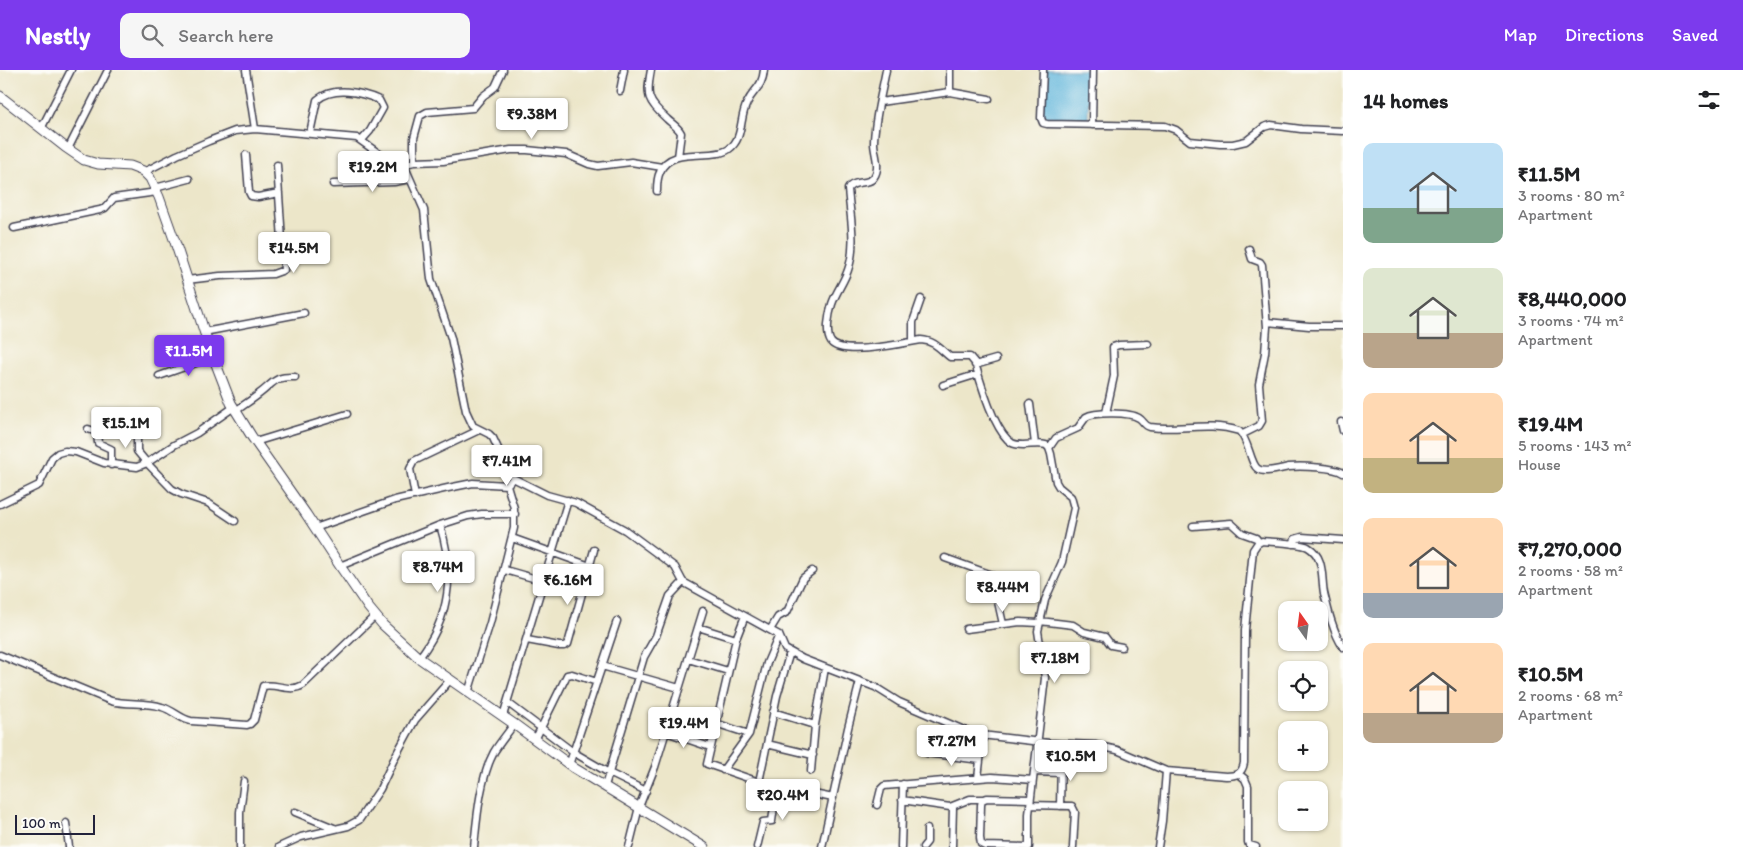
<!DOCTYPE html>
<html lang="en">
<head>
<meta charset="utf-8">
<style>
	:root { --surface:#fff; --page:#f6f6f6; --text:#202124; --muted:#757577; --accent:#7c3aed }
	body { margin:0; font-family:Itim,sans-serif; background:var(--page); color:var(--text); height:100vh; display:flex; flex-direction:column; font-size:19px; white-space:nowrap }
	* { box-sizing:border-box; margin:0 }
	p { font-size:16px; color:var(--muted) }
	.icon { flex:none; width:28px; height:28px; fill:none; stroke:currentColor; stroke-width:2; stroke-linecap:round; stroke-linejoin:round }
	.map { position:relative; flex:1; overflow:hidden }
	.side { display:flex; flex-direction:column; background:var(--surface); width:400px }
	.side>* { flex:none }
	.needle { width:32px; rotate:346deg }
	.tools { position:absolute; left:1278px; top:531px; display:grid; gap:10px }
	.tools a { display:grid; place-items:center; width:50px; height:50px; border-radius:10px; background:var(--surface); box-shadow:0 1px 4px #0004; font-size:25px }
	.scale { position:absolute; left:15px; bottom:12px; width:80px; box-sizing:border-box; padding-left:5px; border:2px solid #22223b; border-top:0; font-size:14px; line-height:18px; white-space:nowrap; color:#22223b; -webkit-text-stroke:4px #fdfcf7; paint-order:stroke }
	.price { position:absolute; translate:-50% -42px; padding:0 11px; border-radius:5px; background:#fff; color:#222; font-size:16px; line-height:32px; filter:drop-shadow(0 1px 2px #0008) }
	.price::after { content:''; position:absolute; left:50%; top:30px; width:15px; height:11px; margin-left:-8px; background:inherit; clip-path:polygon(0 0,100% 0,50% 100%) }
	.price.selected { background:var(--accent); color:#fff }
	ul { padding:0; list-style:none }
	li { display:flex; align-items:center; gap:15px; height:125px; padding:0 20px }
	li span { display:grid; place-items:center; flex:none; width:140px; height:100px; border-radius:10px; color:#555 }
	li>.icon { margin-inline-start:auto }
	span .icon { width:60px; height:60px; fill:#fffc; stroke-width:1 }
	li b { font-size:21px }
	h2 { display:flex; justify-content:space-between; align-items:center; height:60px; padding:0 20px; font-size:21px }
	header { display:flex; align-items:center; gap:30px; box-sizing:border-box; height:70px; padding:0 25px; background:var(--accent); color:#fff }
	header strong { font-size:24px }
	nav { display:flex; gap:28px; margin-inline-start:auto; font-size:18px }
	.search { width:350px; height:45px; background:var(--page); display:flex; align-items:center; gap:12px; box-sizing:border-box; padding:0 18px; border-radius:10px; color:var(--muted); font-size:19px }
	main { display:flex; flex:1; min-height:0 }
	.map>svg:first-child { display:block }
</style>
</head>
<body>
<header>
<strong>Nestly</strong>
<div class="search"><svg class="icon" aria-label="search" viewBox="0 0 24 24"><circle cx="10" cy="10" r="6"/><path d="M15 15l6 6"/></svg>Search here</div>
<nav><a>Map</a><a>Directions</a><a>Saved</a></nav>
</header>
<main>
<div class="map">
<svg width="1343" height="777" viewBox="0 0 1343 777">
	<rect width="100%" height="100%" fill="#fdfcf7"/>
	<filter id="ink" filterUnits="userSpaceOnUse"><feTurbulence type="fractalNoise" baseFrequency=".02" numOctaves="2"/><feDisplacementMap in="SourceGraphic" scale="10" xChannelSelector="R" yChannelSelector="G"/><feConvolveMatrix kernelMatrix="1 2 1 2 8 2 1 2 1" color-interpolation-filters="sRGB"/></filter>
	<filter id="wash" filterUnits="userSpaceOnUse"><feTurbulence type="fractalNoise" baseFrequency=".0096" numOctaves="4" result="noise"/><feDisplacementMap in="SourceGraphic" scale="20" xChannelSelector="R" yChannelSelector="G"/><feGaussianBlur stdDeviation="1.12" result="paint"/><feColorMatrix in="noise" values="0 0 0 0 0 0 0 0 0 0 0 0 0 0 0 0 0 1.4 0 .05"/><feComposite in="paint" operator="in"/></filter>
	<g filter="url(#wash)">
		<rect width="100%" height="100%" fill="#ece6c9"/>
		<path fill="#5db4da" stroke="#406b8a" d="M1044,0H1089L1088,51L1042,50Z"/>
	</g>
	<g filter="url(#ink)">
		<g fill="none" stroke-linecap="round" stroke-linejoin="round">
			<defs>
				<path id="street" d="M246,0L255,59
					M651,0C646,26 647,31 667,49C672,54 678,57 681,63L678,87
					M886,0C882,22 874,51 874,73C874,83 881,97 874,107C869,116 853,109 848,119C850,145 857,175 848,200C844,212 836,222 832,234C829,244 825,263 831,272C842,287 904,273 921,270C935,271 940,279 950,287H970L975,293C980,311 995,363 1012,373C1021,378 1036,372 1046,375L1049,378L1051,384L1056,412L1059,417L1071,427L1074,438L1062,492L1045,530L1038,561L1045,608L1029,744V777L985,776L981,774L980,768L981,735L982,730L987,728L1030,729
					M1043,0L1041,48L1043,53L1047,54L1165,56L1176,60L1190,71L1220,74H1233L1246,71L1264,57L1271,55L1301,59L1343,61
					M620,21L624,0
					M950,22V0
					M880,32L950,22L989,29
					M1092,55L1093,0
					M42,57L71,0
					M310,63L317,30C334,16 361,22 379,30L383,38L370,61L362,70
					M68,79L108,0
					M246,85L249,122L251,126L258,127L279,123
					M414,92V68L420,46L427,42L473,38L483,26L495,17L503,0
					M402,95L414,92L443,91L511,80H527L566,84L589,94L598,96L631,92L662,97
					M144,102L177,85L209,71L235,61L255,59L357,68L388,90L405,97L424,140L431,209L451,268L466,341L473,356L489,364L493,368L507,398L513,408L547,425L576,433L625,460L675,497L683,512L779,565L785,579L803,589L875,617L899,632L973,664L1049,673L1095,675L1117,680L1166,701L1226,706C1236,706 1242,704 1244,693L1245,560L1253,480L1257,474L1262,471C1272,472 1301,473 1308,477C1325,487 1321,507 1324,523C1328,540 1333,562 1343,577
					M333,114L394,112L410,109
					M155,118L189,109
					M657,121C657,115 657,108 660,102C670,75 713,91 729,79C744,68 739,48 747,33C754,18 762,19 764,0
					M14,158L100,140L105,138L114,128L157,122
					M187,210L220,206L273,204L284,200L277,95
					M1267,252L1309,256H1343
					M204,262L304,243
					M913,271V252L921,229
					M975,295L996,289
					M159,306L213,287
					M943,315L978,304
					M1030,334L1035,374
					M236,341C243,335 252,330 259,324C274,313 274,306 295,307
					M1106,343L1114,306L1113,277L1119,275L1148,274
					M1341,352L1343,361
					M137,355V381L147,393L172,419L181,424L208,433L235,451
					M88,359L97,362L98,373L111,379V395
					M1243,364L1259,356L1262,351L1259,314L1265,283L1267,257L1262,195L1260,192L1252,189L1249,179
					M255,372L347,344
					M1049,378L1056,368L1078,358L1086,347C1095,342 1130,342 1139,348C1144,351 1144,356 1150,357C1181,361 1207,351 1239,361C1249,370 1250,394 1258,399C1265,404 1282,398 1289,397C1301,396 1335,397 1343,403
					M415,426L410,399L414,391L479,360
					M0,434L39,415L52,388L58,383L65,381L76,382L104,393L137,397L147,393L174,375L197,363L234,337
					M1193,456L1231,453L1242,463L1256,468L1259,472
					M315,458L395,430L448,418L473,413L507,415
					M512,468L590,496
					M1293,474L1295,469L1302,467L1343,470
					M945,488L992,505L1003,554
					M340,496L440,455L468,446L482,444H515
					M505,500L582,522
					M745,546L736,569L707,694L765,714L833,728
					M1040,551L1073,555L1084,562L1105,567L1111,575L1122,577
					M698,557L736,569
					M966,559L1020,552L1039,553
					M770,560L778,547L787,542L803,508L812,501
					M527,570L559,576H564L568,574L594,480
					M0,585L111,631C128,635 146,632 162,637C173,640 180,649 191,651L247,655L250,654L254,650L263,616C277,613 290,623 303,615L375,546
					M419,588C451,547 455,503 440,455
					M688,589L728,601
					M602,596L679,618
					M468,623L490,553L514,458V438L507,415L513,408
					M508,633L573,682L609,703L646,721
					M773,642L815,655
					M503,646L568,430
					M715,653L749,664
					M666,662L710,677
					M535,670L567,605L572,604L597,612
					M767,674L813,685
					M927,683L980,690
					M569,695L617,551
					M723,700L749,664L767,593L779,565
					M811,701L815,655L825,598
					M1034,702L1060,703
					M1239,704L1245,709L1248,716V772L1249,775L1256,777
					M978,708L983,665
					M759,712L777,626L790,582
					M605,716L644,587L656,566L670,526L683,512
					M902,730L950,737L970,729H984
					M877,735L881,719L884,716L992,707L1033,710
					M1030,735L1072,736L1075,742L1073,777
					M1060,736L1061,688
					M295,742L334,758
					M66,753L69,777
					M240,777V742L244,711
					M279,777L301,767L348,756L359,750L380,719L396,685L415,650L450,610
					M474,777C477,748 480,708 494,682C500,672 508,663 514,654
					M629,777L639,737L655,697L703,541
					M757,777L763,752L772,751L777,716
					M822,777L848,658L860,611
					M901,777L903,714
					M923,777L927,772V759
					M952,777L953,737
					M1158,777L1162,751L1166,701"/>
				<path id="secondary" d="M0,26L65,77L84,90L98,94L130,96L143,101L150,108L159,127L175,172L209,276L231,333L252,367L306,444L340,496L368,537L383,555L419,588L514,654L574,698L704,777"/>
			</defs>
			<use href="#street" stroke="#403f50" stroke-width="9"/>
			<use href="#secondary" stroke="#403f50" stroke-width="11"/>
			<use href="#street" stroke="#fff" stroke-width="6"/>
			<use href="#secondary" stroke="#fff" stroke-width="9"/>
		</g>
	</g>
</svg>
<div class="tools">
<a><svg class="needle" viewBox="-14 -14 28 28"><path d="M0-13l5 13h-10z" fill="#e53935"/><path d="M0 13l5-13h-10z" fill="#757577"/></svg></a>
<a><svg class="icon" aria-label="locate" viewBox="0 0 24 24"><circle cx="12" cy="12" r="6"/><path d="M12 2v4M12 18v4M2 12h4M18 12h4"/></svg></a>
<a>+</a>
<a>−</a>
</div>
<div class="scale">100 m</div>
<b class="price" style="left:532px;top:70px">₹9.38M</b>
<b class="price" style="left:373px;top:123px">₹19.2M</b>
<b class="price" style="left:294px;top:204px">₹14.5M</b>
<b class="price selected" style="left:189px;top:307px">₹11.5M</b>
<b class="price" style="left:126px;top:379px">₹15.1M</b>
<b class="price" style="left:507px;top:417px">₹7.41M</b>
<b class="price" style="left:438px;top:523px">₹8.74M</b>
<b class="price" style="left:568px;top:536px">₹6.16M</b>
<b class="price" style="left:1003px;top:543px">₹8.44M</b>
<b class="price" style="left:1055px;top:614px">₹7.18M</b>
<b class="price" style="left:684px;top:679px">₹19.4M</b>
<b class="price" style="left:952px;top:697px">₹7.27M</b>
<b class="price" style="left:1071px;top:712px">₹10.5M</b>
<b class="price" style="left:783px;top:751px">₹20.4M</b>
</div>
<section class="side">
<h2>14 homes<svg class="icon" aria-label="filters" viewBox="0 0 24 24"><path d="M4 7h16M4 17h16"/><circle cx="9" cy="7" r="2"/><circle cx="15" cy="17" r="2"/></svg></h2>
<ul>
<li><span style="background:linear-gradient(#bfe0f5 65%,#7fa58c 0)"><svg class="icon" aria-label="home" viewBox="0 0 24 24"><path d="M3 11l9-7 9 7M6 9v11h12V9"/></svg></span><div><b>₹11.5M</b><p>3 rooms · 80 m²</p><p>Apartment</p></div></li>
<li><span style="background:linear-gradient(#dfe7d0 65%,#b9a48a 0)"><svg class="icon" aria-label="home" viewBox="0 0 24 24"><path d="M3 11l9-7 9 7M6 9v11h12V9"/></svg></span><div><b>₹8,440,000</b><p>3 rooms · 74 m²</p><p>Apartment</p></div></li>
<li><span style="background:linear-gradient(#ffd9b3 65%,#c2b280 0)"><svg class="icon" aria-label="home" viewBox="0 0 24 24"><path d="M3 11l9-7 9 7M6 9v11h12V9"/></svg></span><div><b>₹19.4M</b><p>5 rooms · 143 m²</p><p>House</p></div></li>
<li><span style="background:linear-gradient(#ffd9b3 75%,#9aa5b1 0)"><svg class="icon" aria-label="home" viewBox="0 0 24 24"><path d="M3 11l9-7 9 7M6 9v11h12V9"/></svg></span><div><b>₹7,270,000</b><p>2 rooms · 58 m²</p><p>Apartment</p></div></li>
<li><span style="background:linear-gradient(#ffd9b3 70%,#b9a48a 0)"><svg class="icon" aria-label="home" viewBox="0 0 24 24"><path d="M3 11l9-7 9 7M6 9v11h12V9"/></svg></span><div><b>₹10.5M</b><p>2 rooms · 68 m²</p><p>Apartment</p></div></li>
</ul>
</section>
</main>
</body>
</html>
